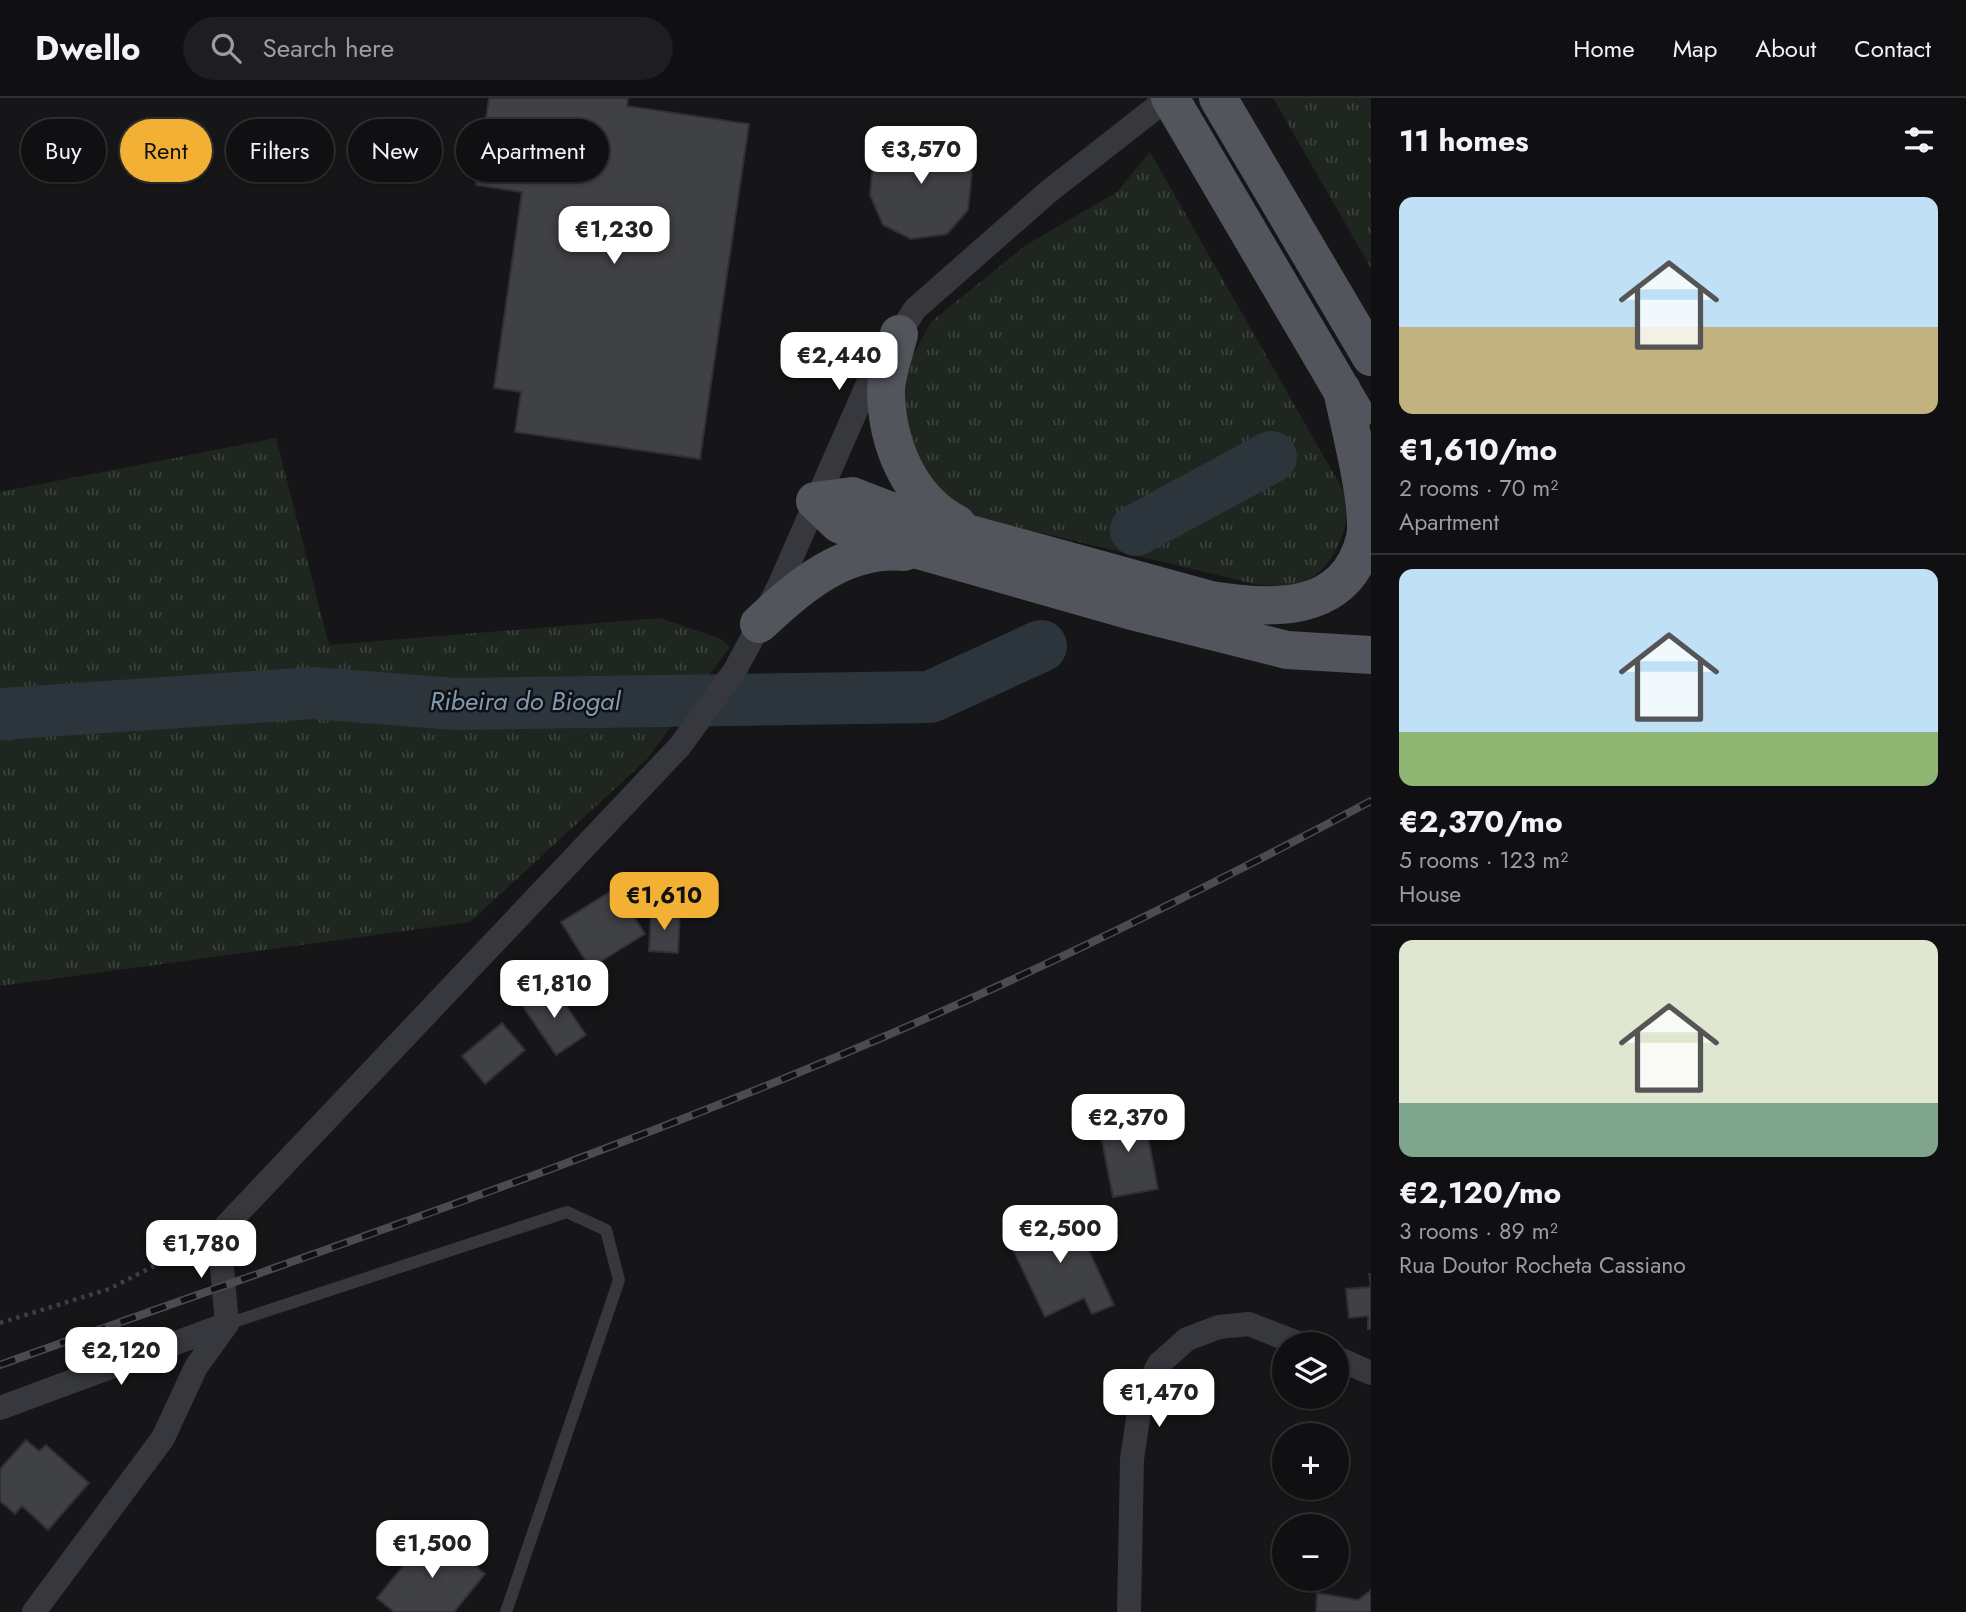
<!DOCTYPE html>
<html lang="en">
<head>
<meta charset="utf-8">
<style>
	:root { --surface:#101012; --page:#1e1e20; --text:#f1f3f6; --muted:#9c9d9f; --line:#303032; --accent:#f2b134 }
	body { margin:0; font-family:Jost,sans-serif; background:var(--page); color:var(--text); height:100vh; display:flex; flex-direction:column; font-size:26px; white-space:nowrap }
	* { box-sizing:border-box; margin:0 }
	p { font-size:23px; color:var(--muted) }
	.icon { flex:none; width:38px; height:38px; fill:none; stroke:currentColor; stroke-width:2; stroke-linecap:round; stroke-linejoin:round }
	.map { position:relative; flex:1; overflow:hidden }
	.details { display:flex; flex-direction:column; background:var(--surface); width:595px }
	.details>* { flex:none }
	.top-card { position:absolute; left:21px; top:21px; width:665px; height:63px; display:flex; gap:14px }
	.fabs { position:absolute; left:1272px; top:1234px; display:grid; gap:14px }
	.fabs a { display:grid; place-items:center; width:77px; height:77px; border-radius:50%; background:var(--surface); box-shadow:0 2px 5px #0004,0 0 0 2px var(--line); font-size:35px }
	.price { position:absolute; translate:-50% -60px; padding:0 16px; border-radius:14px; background:#fff; color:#222; font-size:23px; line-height:46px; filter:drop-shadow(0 2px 4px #0008) }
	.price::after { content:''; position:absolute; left:50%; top:42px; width:21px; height:16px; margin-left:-10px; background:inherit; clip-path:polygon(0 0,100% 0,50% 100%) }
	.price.active { background:var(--accent); color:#111 }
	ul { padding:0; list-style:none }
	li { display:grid; align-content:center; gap:14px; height:371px; padding:0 28px }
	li+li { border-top:2px solid var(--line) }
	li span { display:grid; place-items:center; height:217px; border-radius:14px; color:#555 }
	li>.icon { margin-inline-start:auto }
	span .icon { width:126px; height:126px; fill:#fffc; stroke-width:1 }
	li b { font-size:30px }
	h2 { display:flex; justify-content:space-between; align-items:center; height:84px; padding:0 28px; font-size:30px }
	.chip { padding:0 24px; border-radius:32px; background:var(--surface); box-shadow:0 2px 5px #0004,0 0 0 2px var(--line); font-size:24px; line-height:63px }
	.chip.active { background:var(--accent); color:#111 }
	header { display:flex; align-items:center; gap:42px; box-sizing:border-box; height:98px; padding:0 35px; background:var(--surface); border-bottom:2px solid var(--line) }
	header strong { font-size:33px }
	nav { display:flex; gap:38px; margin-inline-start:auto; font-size:24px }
	.search { width:490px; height:63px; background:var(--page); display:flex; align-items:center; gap:18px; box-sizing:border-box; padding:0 24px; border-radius:38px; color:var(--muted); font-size:26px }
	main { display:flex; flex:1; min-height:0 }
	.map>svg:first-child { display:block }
</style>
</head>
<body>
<header>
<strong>Dwello</strong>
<div class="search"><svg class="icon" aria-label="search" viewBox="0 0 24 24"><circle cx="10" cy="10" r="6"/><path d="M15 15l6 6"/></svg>Search here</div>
<nav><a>Home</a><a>Map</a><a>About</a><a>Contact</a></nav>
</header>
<main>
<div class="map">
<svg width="1371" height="1514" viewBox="0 0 1371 1514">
	<defs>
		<pattern id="grass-tufts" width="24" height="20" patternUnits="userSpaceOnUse" patternTransform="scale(1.75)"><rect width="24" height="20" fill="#1e261f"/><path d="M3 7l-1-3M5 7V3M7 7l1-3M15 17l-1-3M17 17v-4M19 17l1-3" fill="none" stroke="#3c433d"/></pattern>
	</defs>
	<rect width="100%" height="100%" fill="#161618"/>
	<path fill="url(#grass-tufts)" d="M1273,0H1371V170Z
		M1150,54L1348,401C1349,433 1333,475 1298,486C1287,489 1271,487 1259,487L971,418L932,390L906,338L905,272L931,224L1026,147L1117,94Z
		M276,340L329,547L660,520L721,541L730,549L647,661L470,824L0,888V394Z"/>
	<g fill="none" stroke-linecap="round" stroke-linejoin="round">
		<path stroke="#2c353c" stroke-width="52" d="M1136,432L1271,359
			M0,616L313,595L455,606L930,599L1041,548"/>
	</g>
	<path fill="#404145" stroke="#303034" stroke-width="2" d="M489,0H628L627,8L749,26L700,361L515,334L521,294L494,290L522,94L476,87Z
		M926,32L952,46L972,74L968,112L947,136L911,141L883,127L870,97L873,63L896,41Z
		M616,790L645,836L590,870L561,824Z
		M651,813L680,815L678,855L649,853Z
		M552,887L586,937L556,957L522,907Z
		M502,925L525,952L485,986L462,958Z
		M1143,1013L1158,1091L1113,1099L1098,1022Z
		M1069,1109L1114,1207L1092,1216L1084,1200L1045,1219L1007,1139Z
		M1369,1176H1371V1231H1368V1218L1349,1220L1346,1191L1371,1189Z
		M26,1342L39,1353L46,1347L89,1385L48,1432L22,1408L15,1416L0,1403V1371Z
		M432,1432L485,1476L454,1514H394L377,1500Z
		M1371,1492V1514H1316L1317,1495L1358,1502Z"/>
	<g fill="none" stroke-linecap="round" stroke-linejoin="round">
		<path stroke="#3d3f44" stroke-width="4.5" stroke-dasharray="3.5 5" stroke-linecap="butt" d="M0,1225L109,1191L193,1148"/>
		<path stroke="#37383d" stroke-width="12" d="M227,1226L567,1114L606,1132L619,1182L506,1514"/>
		<path stroke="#37383d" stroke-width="24" d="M227,1226L219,1135L680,648L735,572L755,535L779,488L869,283L915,211L1048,94L1168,0
			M1337,1260L1371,1275
			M0,1310L227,1226
			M34,1514L163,1340L196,1269L227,1226
			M1129,1514L1132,1361L1141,1300L1159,1266L1187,1241L1219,1229L1249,1226L1300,1246"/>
		<path stroke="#53555c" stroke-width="38" d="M1170,0L1355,315
			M1218,0L1371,259
			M899,236C895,254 886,275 886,294C887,346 909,401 957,426
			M815,403L852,398L901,417L1211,502C1273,512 1346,516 1365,440C1371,409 1349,326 1342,292
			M815,403L839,426L862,436L1132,513L1287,552L1371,557
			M759,526C800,488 844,449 904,454"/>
		<defs>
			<path id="rail" d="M0,1267C292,1162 589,1065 874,943C1043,871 1209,789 1371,703"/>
		</defs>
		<use href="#rail" stroke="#4a4c52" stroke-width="8"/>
		<use href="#rail" stroke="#111113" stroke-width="5" stroke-dasharray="16" stroke-linecap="butt"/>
	</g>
	<g text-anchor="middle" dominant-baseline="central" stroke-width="5" stroke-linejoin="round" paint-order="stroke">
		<g font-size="26" font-style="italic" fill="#7f9bb3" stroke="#111113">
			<text x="525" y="603">Ribeira do Biogal</text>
		</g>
	</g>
</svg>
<div class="fabs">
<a><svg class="icon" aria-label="layers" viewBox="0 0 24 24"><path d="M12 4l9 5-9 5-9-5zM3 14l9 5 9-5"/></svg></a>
<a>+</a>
<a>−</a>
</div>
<b class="price" style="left:921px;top:88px">€3,570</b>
<b class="price" style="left:614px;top:168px">€1,230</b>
<b class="price" style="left:839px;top:294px">€2,440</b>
<b class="price active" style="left:664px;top:834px">€1,610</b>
<b class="price" style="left:554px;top:922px">€1,810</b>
<b class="price" style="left:1128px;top:1056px">€2,370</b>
<b class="price" style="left:1060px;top:1167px">€2,500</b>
<b class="price" style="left:201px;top:1182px">€1,780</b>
<b class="price" style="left:121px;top:1289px">€2,120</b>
<b class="price" style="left:1159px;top:1331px">€1,470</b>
<b class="price" style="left:432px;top:1482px">€1,500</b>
<div class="top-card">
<a class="chip">Buy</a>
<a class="chip active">Rent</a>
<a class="chip">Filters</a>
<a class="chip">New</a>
<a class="chip">Apartment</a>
</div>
</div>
<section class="details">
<h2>11 homes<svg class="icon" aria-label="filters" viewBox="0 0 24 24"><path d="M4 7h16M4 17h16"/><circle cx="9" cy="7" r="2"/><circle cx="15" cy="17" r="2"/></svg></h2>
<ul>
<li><span style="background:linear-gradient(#bfe0f5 60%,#c2b280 0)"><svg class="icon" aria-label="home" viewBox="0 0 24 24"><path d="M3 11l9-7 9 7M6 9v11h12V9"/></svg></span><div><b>€1,610/mo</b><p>2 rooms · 70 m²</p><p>Apartment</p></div></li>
<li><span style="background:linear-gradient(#bfe0f5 75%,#8fb573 0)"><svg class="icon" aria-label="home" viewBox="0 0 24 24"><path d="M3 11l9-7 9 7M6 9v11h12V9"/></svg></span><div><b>€2,370/mo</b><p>5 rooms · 123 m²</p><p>House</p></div></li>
<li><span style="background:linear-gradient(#dfe7d0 75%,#7fa58c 0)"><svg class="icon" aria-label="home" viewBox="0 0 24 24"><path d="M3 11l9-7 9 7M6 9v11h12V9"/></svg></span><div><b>€2,120/mo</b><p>3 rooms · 89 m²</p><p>Rua Doutor Rocheta Cassiano</p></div></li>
</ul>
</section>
</main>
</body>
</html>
